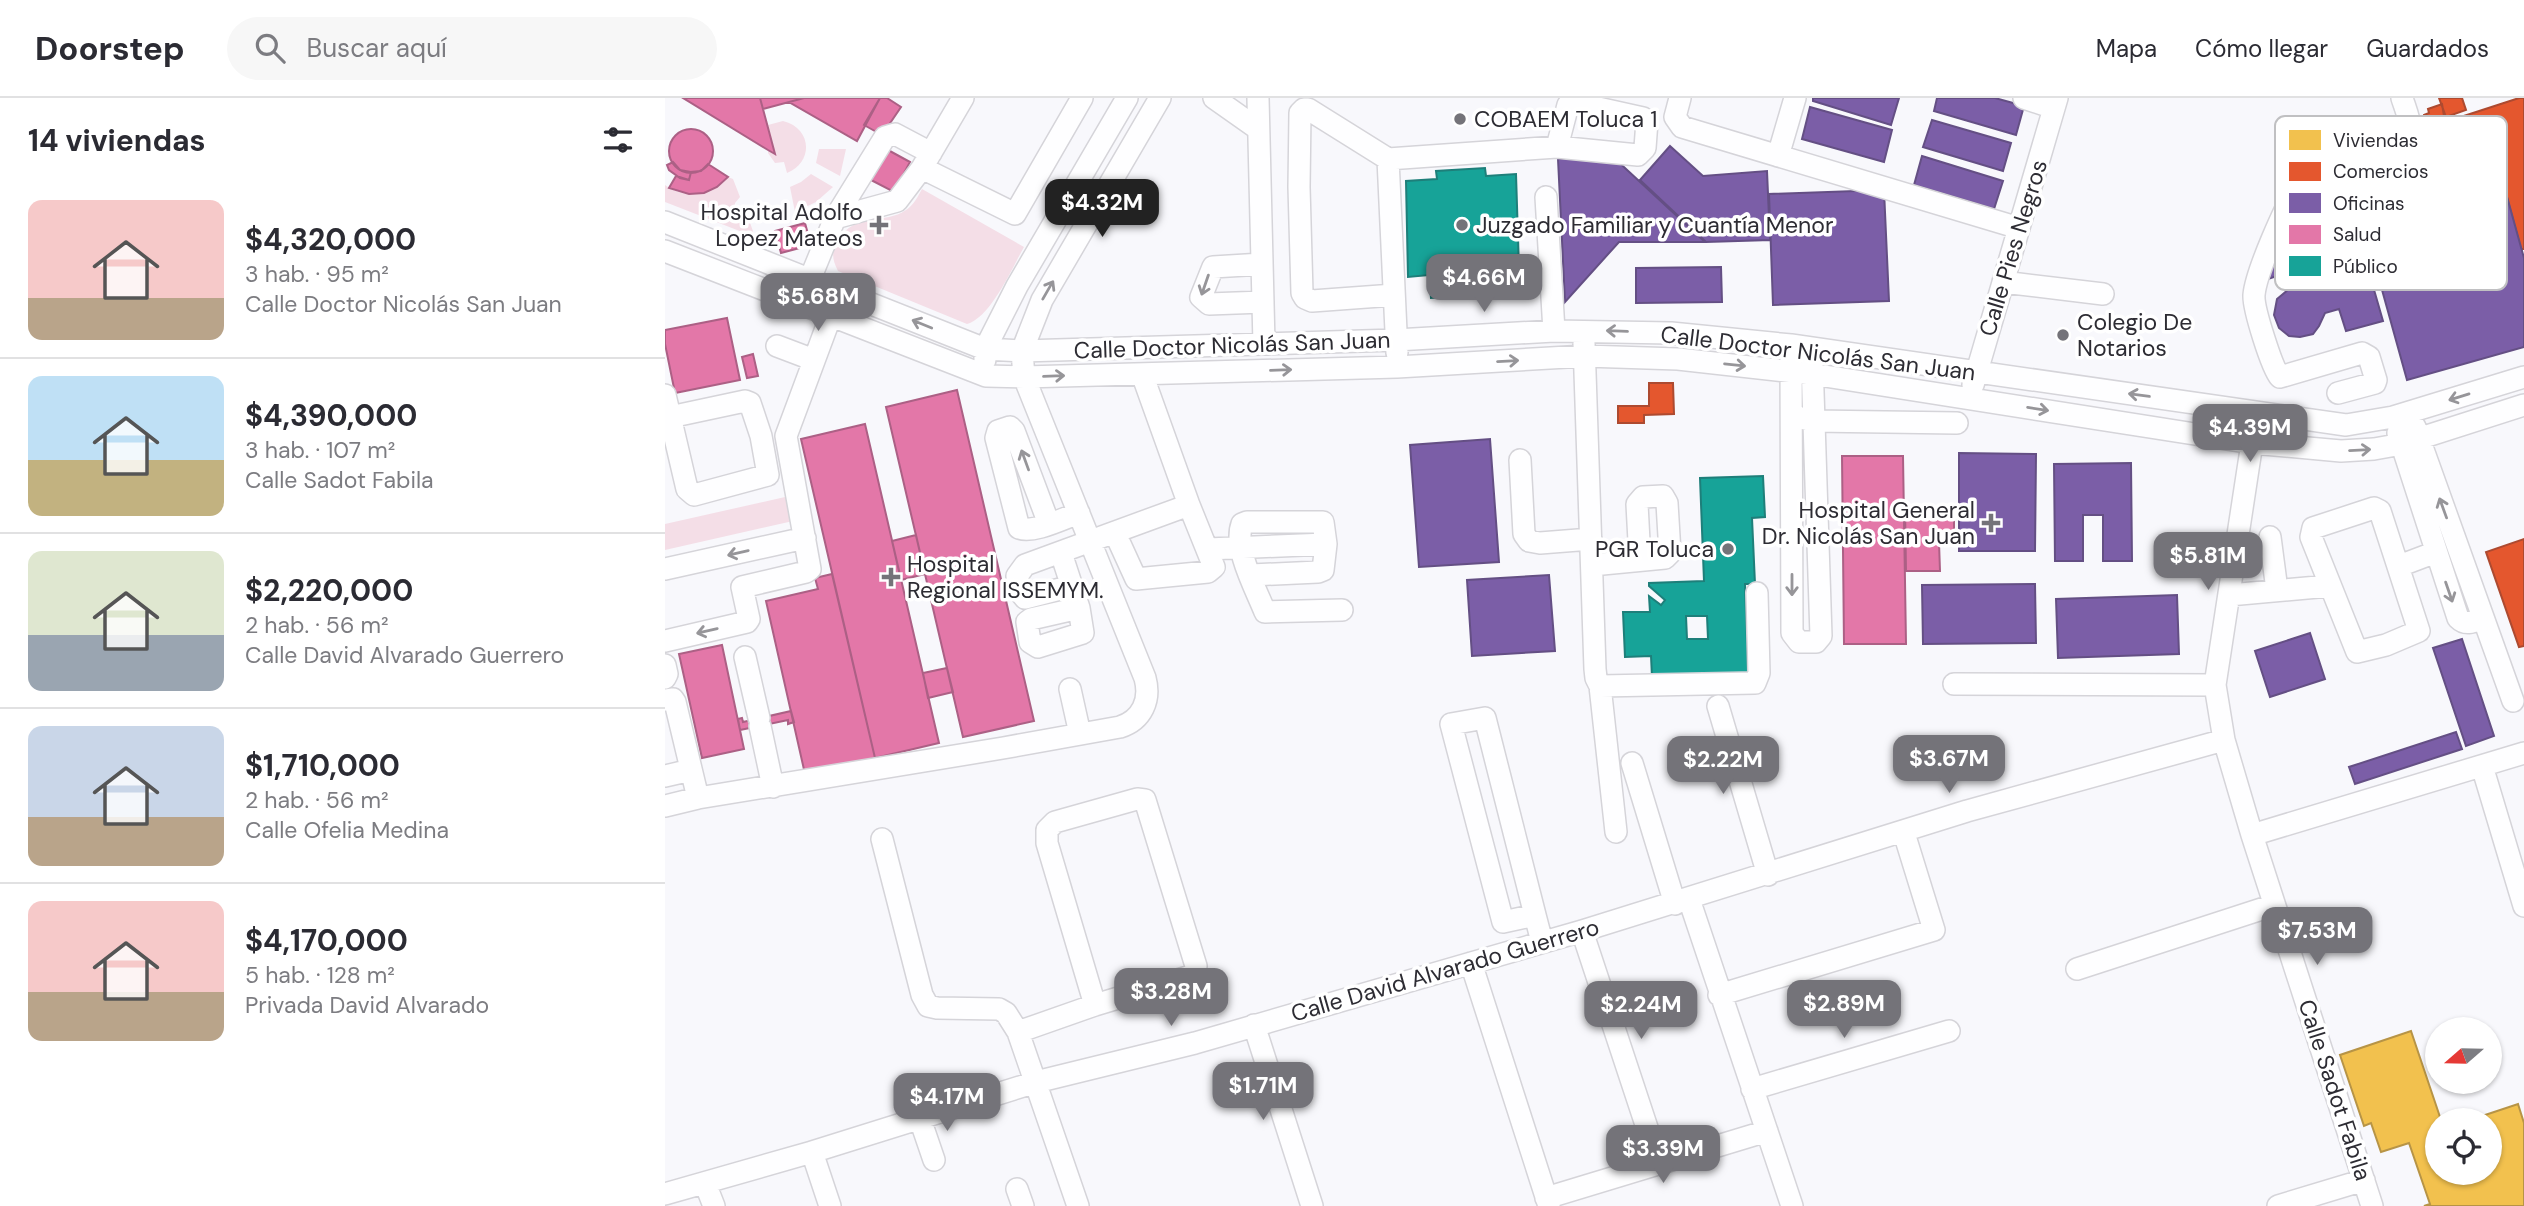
<!DOCTYPE html>
<html lang="es">
<head>
<meta charset="utf-8">
<style>
	:root { --surface:#fff; --page:#f7f7f7; --text:#2b2b33; --muted:#7c7c81; --line:#e1e1e2; --accent:#747379 }
	body { margin:0; font-family:"DM Sans",sans-serif; background:var(--page); color:var(--text); height:100vh; display:flex; flex-direction:column; font-size:26px; white-space:nowrap }
	* { box-sizing:border-box; margin:0 }
	p { font-size:23px; color:var(--muted) }
	.icon { flex:none; width:38px; height:38px; fill:none; stroke:currentColor; stroke-width:2; stroke-linecap:round; stroke-linejoin:round }
	.map { position:relative; flex:1; overflow:hidden }
	.sheet { display:flex; flex-direction:column; background:var(--surface); width:665px }
	.sheet>* { flex:none }
	.needle { width:46px; rotate:250deg }
	.fabs { position:absolute; left:1760px; top:919px; display:grid; gap:14px }
	.fabs a { display:grid; place-items:center; width:77px; height:77px; border-radius:50%; background:var(--surface); box-shadow:0 2px 5px #0004; font-size:35px }
	.price { position:absolute; translate:-50% -60px; padding:0 16px; border-radius:14px; background:var(--accent); color:#fff; font-size:23px; line-height:46px; filter:drop-shadow(0 2px 4px #0008) }
	.price::after { content:''; position:absolute; left:50%; top:42px; width:21px; height:16px; margin-left:-10px; background:inherit; clip-path:polygon(0 0,100% 0,50% 100%) }
	.price.selected { background:#222; color:#fff }
	ul { padding:0; list-style:none }
	li { display:flex; align-items:center; gap:21px; height:175px; padding:0 28px }
	li+li { border-top:2px solid var(--line) }
	li span { display:grid; place-items:center; flex:none; width:196px; height:140px; border-radius:14px; color:#555 }
	li>.icon { margin-inline-start:auto }
	span .icon { width:84px; height:84px; fill:#fffc; stroke-width:1 }
	li b { font-size:30px }
	h2 { display:flex; justify-content:space-between; align-items:center; height:84px; padding:0 28px; font-size:30px }
	header { display:flex; align-items:center; gap:42px; box-sizing:border-box; height:98px; padding:0 35px; background:var(--surface); border-bottom:2px solid var(--line) }
	header strong { font-size:33px }
	nav { display:flex; gap:38px; margin-inline-start:auto; font-size:24px }
	.search { width:490px; height:63px; background:var(--page); display:flex; align-items:center; gap:18px; box-sizing:border-box; padding:0 24px; border-radius:38px; color:var(--muted); font-size:26px }
	main { display:flex; flex:1; min-height:0 }
	.map>svg:first-child { display:block }
</style>
</head>
<body>
<header>
<strong>Doorstep</strong>
<div class="search"><svg class="icon" aria-label="search" viewBox="0 0 24 24"><circle cx="10" cy="10" r="6"/><path d="M15 15l6 6"/></svg>Buscar aquí</div>
<nav><a>Mapa</a><a>Cómo llegar</a><a>Guardados</a></nav>
</header>
<main>
<section class="sheet">
<h2>14 viviendas<svg class="icon" aria-label="filters" viewBox="0 0 24 24"><path d="M4 7h16M4 17h16"/><circle cx="9" cy="7" r="2"/><circle cx="15" cy="17" r="2"/></svg></h2>
<ul>
<li><span style="background:linear-gradient(#f6c9c9 70%,#b9a48a 0)"><svg class="icon" aria-label="home" viewBox="0 0 24 24"><path d="M3 11l9-7 9 7M6 9v11h12V9"/></svg></span><div><b>$4,320,000</b><p>3 hab. · 95 m²</p><p>Calle Doctor Nicolás San Juan</p></div></li>
<li><span style="background:linear-gradient(#bfe0f5 60%,#c2b280 0)"><svg class="icon" aria-label="home" viewBox="0 0 24 24"><path d="M3 11l9-7 9 7M6 9v11h12V9"/></svg></span><div><b>$4,390,000</b><p>3 hab. · 107 m²</p><p>Calle Sadot Fabila</p></div></li>
<li><span style="background:linear-gradient(#dfe7d0 60%,#9aa5b1 0)"><svg class="icon" aria-label="home" viewBox="0 0 24 24"><path d="M3 11l9-7 9 7M6 9v11h12V9"/></svg></span><div><b>$2,220,000</b><p>2 hab. · 56 m²</p><p>Calle David Alvarado Guerrero</p></div></li>
<li><span style="background:linear-gradient(#c9d6e8 65%,#b9a48a 0)"><svg class="icon" aria-label="home" viewBox="0 0 24 24"><path d="M3 11l9-7 9 7M6 9v11h12V9"/></svg></span><div><b>$1,710,000</b><p>2 hab. · 56 m²</p><p>Calle Ofelia Medina</p></div></li>
<li><span style="background:linear-gradient(#f6c9c9 65%,#b9a48a 0)"><svg class="icon" aria-label="home" viewBox="0 0 24 24"><path d="M3 11l9-7 9 7M6 9v11h12V9"/></svg></span><div><b>$4,170,000</b><p>5 hab. · 128 m²</p><p>Privada David Alvarado</p></div></li>
</ul>
</section>
<div class="map">
<svg width="1859" height="1108" viewBox="0 0 1859 1108">
	<rect width="100%" height="100%" fill="#f8f8fc"/>
	<path fill="#f4dee7" d="M118,23C147,30 149,64 122,75L119,64L110,65L103,55V52L110,55L103,27Z
		M154,51H181L175,78L151,65Z
		M146,76L168,89L151,104L130,114L125,89L136,84Z
		M63,79L68,81L75,99L70,105V111L76,119H83L90,139L0,104V87C22,103 45,96 63,79Z
		M257,91L359,149C347,170 326,219 302,226L173,173C167,161 166,154 173,142C191,113 220,127 241,112C249,107 253,98 257,91Z
		M120,399H123L128,423L0,452V426Z"/>
	<path fill="#f2c14e" stroke="#b79446" stroke-width="2" d="M1746,933L1776,1022H1773V1074H1825V1022H1805L1853,1006L1859,1025V1108H1759L1765,1106L1744,1045L1716,1054L1706,1025L1699,1028L1675,957Z"/>
	<path fill="#e4572e" stroke="#ad4a30" stroke-width="2" d="M1774,0H1797L1801,12L1781,19Z
		M1854,0H1859V151H1856L1831,59L1776,74L1762,30Z
		M1777,6L1780,24L1758,31L1756,25L1759,23V17L1764,15L1763,11Z
		M984,285H1008L1009,316L979,317V325H953V308H984Z
		M1859,441V548L1854,549L1821,454Z"/>
	<path fill="#7b5ea7" stroke="#644f84" stroke-width="2" d="M1148,0H1234L1226,27L1148,3Z
		M1272,0H1330L1359,8L1351,37L1269,13Z
		M1145,9L1227,32L1219,64L1137,41Z
		M1267,22L1346,45L1338,73L1258,49Z
		M1005,48L1038,78L1102,73L1105,142L1041,144L975,82Z
		M947,58L1040,144H954L900,204L893,61Z
		M1257,58L1338,83L1329,111L1249,87Z
		M1831,59L1859,160V249L1742,282L1691,98Z
		M1219,92L1224,203L1108,207L1104,96Z
		M1682,98L1718,223L1681,233L1674,211L1660,215L1654,228L1648,236L1635,239L1624,238L1614,230L1609,217L1612,201L1624,191L1618,176L1597,183L1645,108Z
		M1056,169L1057,204L971,205V170Z
		M825,341L834,464L754,469L745,347Z
		M1294,355L1371,356L1370,453H1294Z
		M1466,365L1467,463H1438V417H1418V463H1390L1389,366Z
		M884,477L890,553L807,558L802,482Z
		M1370,486L1371,545L1258,546L1257,487Z
		M1512,497L1514,556L1393,560L1391,501Z
		M1645,535L1660,581L1605,599L1590,553Z
		M1797,541L1829,638L1801,648L1768,550Z
		M1791,634L1797,651L1690,686L1684,669Z"/>
	<path fill="#e377a8" stroke="#ac6085" stroke-width="2" d="M18,0H95L110,56L103,52Z
		M95,0H139L98,11Z
		M139,0H215L192,43L124,4Z
		M215,0H222L236,9L217,37L199,27Z
		M4 53a22 22 0 1 1 44 0a22 22 0 1 1-44 0Z
		M223,52L245,64L229,94L206,82Z
		M8,64L15,72L26,74L24,82L15,80L4,72L2,67Z
		M43,66L63,79L52,89L39,95L24,96L4,90L11,78L24,82L26,74L36,73Z
		M140,125L146,147L116,155L110,133Z
		M62,220L75,282L10,295L0,246V232Z
		M88,256L93,278L82,280L77,259Z
		M292,292L369,623L298,639L221,309Z
		M200,326L274,645L210,660L136,341Z
		M1177,358H1238L1241,546H1179Z
		M1289,408V444H1274L1275,473H1241L1240,409Z
		M251,437L260,476L236,482L227,443Z
		M167,476L210,660L140,676L101,503L153,491L150,480Z
		M57,547L79,651L37,660L14,556Z
		M282,570L288,594L263,600L258,575Z
		M126,613L129,624L123,626V622L75,632L73,621L77,620L78,624Z"/>
	<path fill="#17a398" stroke="#1e7f7a" stroke-width="2" fill-rule="evenodd" d="M820,70L821,78L851,76L854,171L826,173L827,195L766,200L764,177L743,179L741,83L772,81L771,73Z
		M1098,378L1100,419L1087,420L1090,486H1080L1083,576L987,579L986,558L960,559L958,514H985L984,498L996,507L1000,502L984,488V485L1039,483L1035,380ZM1021,518H1042L1043,541H1022Z"/>
	<g fill="none" stroke-linecap="round" stroke-linejoin="round">
		<defs>
			<path id="minor" d="M549,0L593,31
				M593,0L599,246
				M1015,0L1010,19L1017,29L1354,130
				M1359,0L1389,10
				M1113,58L1130,0
				M723,61L732,255
				M1630,65L1745,26
				M257,70L350,116L417,0
				M881,99L889,233
				M170,120L232,103L257,70L298,0
				M0,124L320,251L357,253L731,242L889,233L1006,235L1126,247L1681,327L1728,319L1859,279
				M0,153L321,278L359,279L732,269L920,258L1013,261L1147,276L1587,345L1676,353L1709,351L1737,346L1859,307
				M597,166L548,169L536,199L544,206L598,204
				M145,181L170,120L220,39L230,36L266,55
				M1338,184L1438,196
				M729,197L647,203L640,200L637,195L634,89L635,15L639,11H643L723,61L892,49L973,57L980,50L982,23L978,20L906,4L903,7L892,49
				M919,245L930,571L931,580L935,588L1090,585L1094,575L1092,495
				M112,248L149,262
				M1126,260L1127,535L1134,544H1151L1156,538L1147,263
				M320,262V251L352,188L462,0
				M477,276L524,407
				M1308,287L1392,0
				M1673,295L1710,285L1711,282L1704,259L1697,255L1615,279C1607,270 1588,210 1589,197C1591,174 1620,109 1633,88L1737,54C1754,41 1742,16 1737,0
				M0,297L22,391L29,397L103,377L96,338L85,305L80,303L5,319
				M1137,320L1148,323L1292,325
				M1750,329L1848,603
				M1733,335L1793,520C1801,528 1808,524 1817,520
				M1587,345L1550,587L1559,642L1587,737L1707,1108
				M855,362L859,436L864,443L875,445L926,441
				M1709,410L1715,413L1754,533L1721,547L1692,554L1646,439L1648,430Z
				M384,426L349,333L345,329L333,333L331,340L354,430C368,436 399,420 414,415
				M1605,439L1612,492
				M543,451L661,446
				M396,455L414,510L418,535L373,549L365,544L362,524L366,521L414,510
				M927,467L1000,460L1005,455L1002,405L998,398L978,399L972,406L975,462
				M1734,468L1771,454
				M0,471L140,440
				M586,477L653,474L658,472L661,446L658,424H582L577,426C568,450 591,491 600,514L677,512
				M407,488L360,500L355,494L352,478L360,467L524,407L549,469L543,474L471,481L450,435
				M1564,497L1664,488
				M0,543L82,524L84,521L77,489L141,474L145,471L121,338L166,217
				M80,559L94,620
				M0,567L2,576L0,580
				M1289,586L1550,587
				M935,588L951,734
				M405,591L415,636
				M0,602L8,601L10,604L33,700
				M1053,608L1103,777
				M95,628L108,689
				M967,665L1010,806
				M1817,668L1859,808
				M0,678L26,672
				M0,708L33,700L338,650L455,629C477,622 486,602 480,580L359,279L357,253L377,202L495,0
				M1587,737L1859,655
				M217,741L257,897L263,908L272,910L334,911L341,915L353,934L413,1108
				M1024,801L1127,1108
				M870,817L838,824L786,626L820,620L870,817L877,844
				M917,833L994,1066
				M806,865L884,1108
				M1412,871L1609,807
				M1054,897L1269,832L1239,735
				M589,927L647,1108
				M353,934L430,907L529,877L531,868L480,702L472,701L390,724L382,732V745L430,907
				M1087,991L1284,933
				M255,1021L269,1062
				M147,1054L165,1108
				M40,1085L49,1108
				M352,1091L358,1108
				M0,1096L147,1054L371,984L530,945L917,833L1302,713L1559,642
				M881,1100L1102,1033
				M1613,1108L1699,1082"/>
		</defs>
		<use href="#minor" stroke="#d5d4d9" stroke-width="24"/>
		<use href="#minor" stroke="#fefeff" stroke-width="21"/>
	</g>
	<defs><path id="oneway-shaft" d="M-6 0H5M1.5-3L5.5 0L1.5 3" fill="none" stroke-width="1.6" stroke-linecap="round" stroke-linejoin="round" transform="scale(1.75)"/></defs>
	<g stroke="#969599">
		<use href="#oneway-shaft" transform="translate(540 187) rotate(109)"/>
		<use href="#oneway-shaft" transform="translate(383 192) rotate(-60)"/>
		<use href="#oneway-shaft" transform="translate(257 226) rotate(-158)"/>
		<use href="#oneway-shaft" transform="translate(952 233) rotate(-178)"/>
		<use href="#oneway-shaft" transform="translate(843 263) rotate(-3)"/>
		<use href="#oneway-shaft" transform="translate(1070 267) rotate(6)"/>
		<use href="#oneway-shaft" transform="translate(616 272) rotate(-2)"/>
		<use href="#oneway-shaft" transform="translate(389 278) rotate(-2)"/>
		<use href="#oneway-shaft" transform="translate(1474 297) rotate(-172)"/>
		<use href="#oneway-shaft" transform="translate(1794 299) rotate(163)"/>
		<use href="#oneway-shaft" transform="translate(1373 311) rotate(9)"/>
		<use href="#oneway-shaft" transform="translate(1695 352) rotate(-3)"/>
		<use href="#oneway-shaft" transform="translate(360 362) rotate(-110)"/>
		<use href="#oneway-shaft" transform="translate(1778 410) rotate(-110)"/>
		<use href="#oneway-shaft" transform="translate(73 455) rotate(167)"/>
		<use href="#oneway-shaft" transform="translate(1127 487) rotate(90)"/>
		<use href="#oneway-shaft" transform="translate(1784 494) rotate(71)"/>
		<use href="#oneway-shaft" transform="translate(42 533) rotate(167)"/>
	</g>
	<g fill="#747379" stroke="#fff" stroke-width="2.5">
		<circle cx="795" cy="21" r="7"/>
		<path d="M210.5 116.5h7v7h7v7h-7v7h-7v-7h-7v-7h7z"/>
		<circle cx="797" cy="127" r="7"/>
		<circle cx="1398" cy="237" r="7"/>
		<path d="M1322.5 414.5h7v7h7v7h-7v7h-7v-7h-7v-7h7z"/>
		<circle cx="1063" cy="451" r="7"/>
		<path d="M222.5 468.5h7v7h7v7h-7v7h-7v-7h-7v-7h7z"/>
	</g>
	<g text-anchor="middle" dominant-baseline="central" stroke-width="7" stroke-linejoin="round" paint-order="stroke">
		<g font-size="23" fill="#2d2c33" stroke="#fff" text-anchor="start">
			<text x="809" y="21">COBAEM Toluca 1</text>
			<text x="198" y="114" text-anchor="end">Hospital Adolfo<tspan x="198" dy="26">Lopez Mateos</tspan></text>
			<text x="811" y="127">Juzgado Familiar y Cuantía Menor</text>
			<text x="1412" y="224">Colegio De<tspan x="1412" dy="26">Notarios</tspan></text>
			<text x="1310" y="412" text-anchor="end">Hospital General<tspan x="1310" dy="26">Dr. Nicolás San Juan</tspan></text>
			<text x="1049" y="451" text-anchor="end">PGR Toluca</text>
			<text x="242" y="466">Hospital<tspan x="242" dy="26">Regional ISSEMYM.</tspan></text>
		</g>
		<g font-size="23" fill="#2d2c33" stroke="#fff">
			<text transform="translate(1348 150) rotate(-73)">Calle Pies Negros</text>
			<text transform="translate(567 247) rotate(-2)">Calle Doctor Nicolás San Juan</text>
			<text transform="translate(1153 255) rotate(7)">Calle Doctor Nicolás San Juan</text>
			<text transform="translate(780 872) rotate(-16)">Calle David Alvarado Guerrero</text>
			<text transform="translate(1670 992) rotate(72)">Calle Sadot Fabila</text>
		</g>
	</g>
	<rect x="1610" y="18" width="232" height="174" rx="10" fill="#fff" stroke="#c0c0c2" stroke-width="2"/>
	<rect x="1624" y="32" width="32" height="20" fill="#f2c14e"/>
	<rect x="1624" y="64" width="32" height="19" fill="#e4572e"/>
	<rect x="1624" y="95" width="32" height="20" fill="#7b5ea7"/>
	<rect x="1624" y="127" width="32" height="19" fill="#e377a8"/>
	<rect x="1624" y="158" width="32" height="20" fill="#17a398"/>
	<g font-size="19" fill="#2d2c33">
		<text x="1668" y="49">Viviendas</text>
		<text x="1668" y="80">Comercios</text>
		<text x="1668" y="112">Oficinas</text>
		<text x="1668" y="143">Salud</text>
		<text x="1668" y="175">Público</text>
	</g>
</svg>
<div class="fabs">
<a><svg class="needle" viewBox="-14 -14 28 28"><path d="M0-13l5 13h-10z" fill="#e53935"/><path d="M0 13l5-13h-10z" fill="#7c7c81"/></svg></a>
<a><svg class="icon" aria-label="locate" viewBox="0 0 24 24"><circle cx="12" cy="12" r="6"/><path d="M12 2v4M12 18v4M2 12h4M18 12h4"/></svg></a>
</div>
<b class="price selected" style="left:437px;top:141px">$4.32M</b>
<b class="price" style="left:819px;top:216px">$4.66M</b>
<b class="price" style="left:153px;top:235px">$5.68M</b>
<b class="price" style="left:1585px;top:366px">$4.39M</b>
<b class="price" style="left:1543px;top:494px">$5.81M</b>
<b class="price" style="left:1284px;top:697px">$3.67M</b>
<b class="price" style="left:1058px;top:698px">$2.22M</b>
<b class="price" style="left:1652px;top:869px">$7.53M</b>
<b class="price" style="left:506px;top:930px">$3.28M</b>
<b class="price" style="left:1179px;top:942px">$2.89M</b>
<b class="price" style="left:976px;top:943px">$2.24M</b>
<b class="price" style="left:598px;top:1024px">$1.71M</b>
<b class="price" style="left:282px;top:1035px">$4.17M</b>
<b class="price" style="left:998px;top:1087px">$3.39M</b>
</div>
</main>
</body>
</html>
